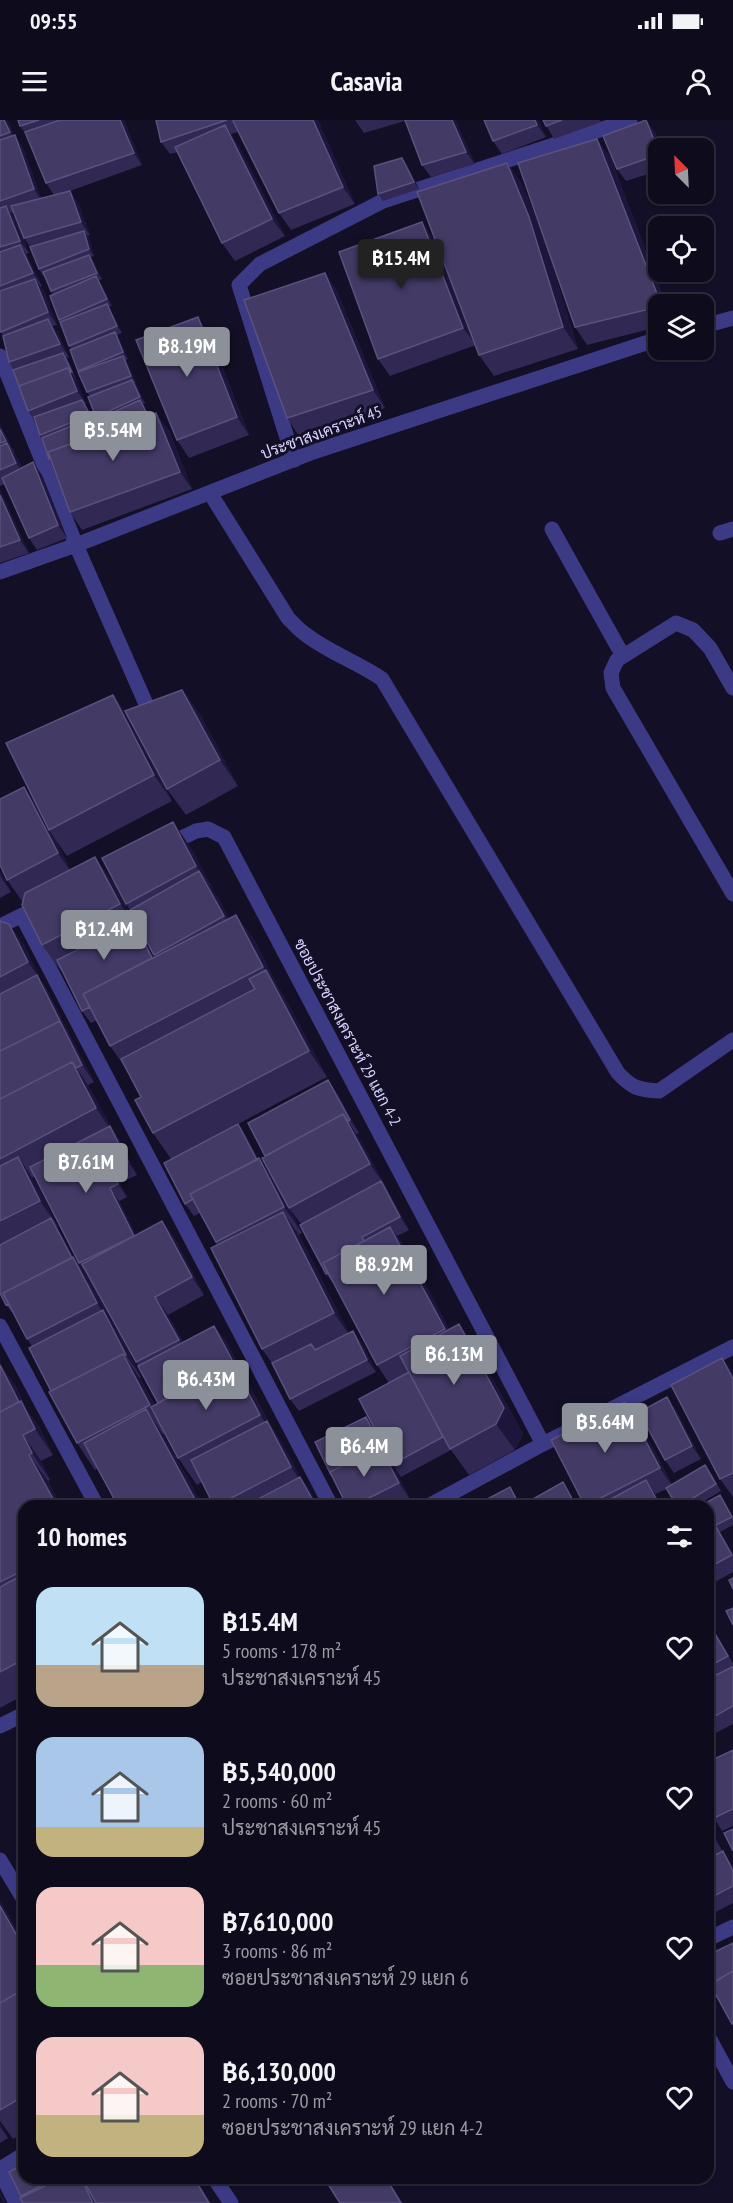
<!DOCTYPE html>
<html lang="en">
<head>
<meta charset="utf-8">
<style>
	:root { --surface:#0e0b1c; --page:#1c1929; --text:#f1f3f6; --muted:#9b9ba3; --line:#2e2b3b; --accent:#8c9099 }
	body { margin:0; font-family:"PT Sans Narrow",Sarabun,sans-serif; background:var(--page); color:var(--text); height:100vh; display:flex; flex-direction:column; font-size:22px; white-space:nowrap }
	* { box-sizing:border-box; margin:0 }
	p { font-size:20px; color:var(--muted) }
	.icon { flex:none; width:33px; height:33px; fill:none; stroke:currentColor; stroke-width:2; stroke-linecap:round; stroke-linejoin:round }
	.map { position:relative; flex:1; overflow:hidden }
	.sheet { position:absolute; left:18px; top:1380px; width:696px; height:684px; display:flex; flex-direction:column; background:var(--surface); border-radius:18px; box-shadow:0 2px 4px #0004,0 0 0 2px var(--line) }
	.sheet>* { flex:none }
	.needle { width:39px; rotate:336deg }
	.fabs { position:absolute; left:648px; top:18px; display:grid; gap:12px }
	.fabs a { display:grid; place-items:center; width:66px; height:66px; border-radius:12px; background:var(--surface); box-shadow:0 2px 4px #0004,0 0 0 2px var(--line); font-size:30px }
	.price { position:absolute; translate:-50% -51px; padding:0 14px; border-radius:6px; background:var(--accent); color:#fff; font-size:20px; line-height:39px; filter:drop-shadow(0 2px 3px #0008) }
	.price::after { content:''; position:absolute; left:50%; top:36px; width:18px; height:14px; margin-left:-9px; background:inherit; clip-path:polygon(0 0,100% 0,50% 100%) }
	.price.current { background:#222; color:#fff }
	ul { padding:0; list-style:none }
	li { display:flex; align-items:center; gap:18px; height:150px; padding:0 18px }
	li span { display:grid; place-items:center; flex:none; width:168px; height:120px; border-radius:18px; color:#555 }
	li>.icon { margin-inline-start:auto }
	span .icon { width:72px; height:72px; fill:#fffc; stroke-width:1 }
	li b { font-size:26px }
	h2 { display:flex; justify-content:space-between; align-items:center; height:72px; padding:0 18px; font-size:26px }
	.status { display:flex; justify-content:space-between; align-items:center; height:42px; padding:0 30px; background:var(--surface); direction:ltr }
	.status svg { height:16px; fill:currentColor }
	header { display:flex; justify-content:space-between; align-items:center; height:78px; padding:0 18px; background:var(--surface); font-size:27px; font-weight:800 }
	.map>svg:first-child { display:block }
</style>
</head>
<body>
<div class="status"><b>09:55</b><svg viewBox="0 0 49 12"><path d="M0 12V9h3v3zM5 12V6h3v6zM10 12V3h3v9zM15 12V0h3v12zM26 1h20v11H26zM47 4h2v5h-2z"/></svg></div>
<header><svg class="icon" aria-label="menu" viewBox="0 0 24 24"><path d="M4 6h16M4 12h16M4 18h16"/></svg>Casavia<svg class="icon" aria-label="person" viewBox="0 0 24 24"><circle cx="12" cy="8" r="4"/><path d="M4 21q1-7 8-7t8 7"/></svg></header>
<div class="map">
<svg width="733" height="2083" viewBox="0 0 733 2083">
	<rect width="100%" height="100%" fill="#130f26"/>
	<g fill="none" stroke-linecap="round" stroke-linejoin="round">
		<path stroke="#3d3a85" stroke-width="15" d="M0,236L76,425L146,584
			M294,340L239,165L260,144L383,81L630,0
			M210,373L288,498C293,503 299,510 305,514C328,532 357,542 382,559L618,953C632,968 639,970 659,971L733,920
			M552,409L623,536
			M720,413L733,409
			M733,568L710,528L693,510L676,503L617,540L611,553L613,568L733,774
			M165,726L196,711L208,709L224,717L543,1324
			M22,796L331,1386
			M0,806L43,785
			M0,1206L97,1386
			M428,1386L543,1324L733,1227
			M0,1606L24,1594
			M708,1819L733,1807
			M708,1916L733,1962
			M0,2049L24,2034
			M0,2051L16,2083"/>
		<path stroke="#3d3a85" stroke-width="15" d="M704,206L733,198
			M0,452L76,425L313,332L658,219
			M0,1740L24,1780
			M214,2058L231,2083"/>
	</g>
	<path fill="#312854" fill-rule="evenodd" d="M0,0L14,15L23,28L41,78L54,75L46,63L27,15L20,6L18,0H124L142,45L70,71L78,83L90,115L87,116L89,118L94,136L91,137L102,159L99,160L112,186L109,187L122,213L117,215L119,219L128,239L126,240L136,263H135L145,283L143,284L149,295L169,310L192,369L82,410L70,392L52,344L49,339L42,318L40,315L36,302L28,291L14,249L9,242L3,216L0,210ZM14,92L24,118L30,127L39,149L43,156H44L53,175L59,200L69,226L71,229L78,251L87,272L90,276L101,313L97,314L91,303L95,301L85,284H86L75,259L76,258L67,238L69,237L57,212L53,206L57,205L44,171L40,167L42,166L26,134L29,133L15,99L11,93Z
		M156,0H318L355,84L291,110L279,93L238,12L231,14L237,23L285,116L235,141L222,123L178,32L170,34L161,22Z
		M355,0H455L475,44L431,57L422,45L405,1L364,13Z
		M484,0H538L546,17L502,34L493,21Z
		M543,0H600L601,2L554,19Z
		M646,0L655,12L661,28H658V51L626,61L617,49Z
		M610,36L666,184H658V207L587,225L575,207Z
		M507,43L522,64L544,118L578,229L494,256L479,235L476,225L390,256L378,239L422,102L434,120L475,224Z
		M407,45L419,69L383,81L378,74Z
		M325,153L337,171L385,288L299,316L287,298Z
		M210,215L249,315L189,338L177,320Z
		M0,304L22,348L42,355L67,418L37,430L29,418L5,364L0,366Z
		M0,370L29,433L0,443Z
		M182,570L201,596L238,666L186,695L167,669L149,635L172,681L67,736L55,719L70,749L114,763L134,802L143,814L154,837H156L130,790L126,784L173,702L191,728L214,773L229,799L236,795L255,821L278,867L284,876L327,957L238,1004L247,1017L258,1039L276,1062L265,1036L337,973L359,1013L356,1014L361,1021L409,1110L397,1116L409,1133L449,1209L459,1204L477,1230L523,1314L515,1330L469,1355L451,1330L401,1357L393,1345L411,1381L401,1386H347L366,1297L374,1308L389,1263L377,1245L334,1164L326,1154L301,1104L289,1088L283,1076L302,1113L299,1115L349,1213L362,1223L376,1252L299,1291L290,1279L272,1243L262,1229L217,1125L200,1093L194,1096L185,1084L171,1039L153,1013L141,977L128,951L110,926L97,900L91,903L82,891L62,850L61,851L42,825L22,781L7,760L24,667L36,684L113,575L125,592Z
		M0,751L11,772L0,778Z
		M0,801L24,825L42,863L46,868L94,962L88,965L111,1007L119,1019L137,1055L120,1063L127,1077L119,1081L136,1116L162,1101L175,1119L204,1175L168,1195L183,1222L214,1206L227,1223L271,1306L282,1323L300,1357L309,1369L318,1386H214L202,1362L197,1365L178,1338L165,1313L163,1314L203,1386H118L98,1348L95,1350L77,1323L51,1271L32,1226L27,1219L16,1197L6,1185L0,1173ZM35,1056L79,1143L88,1156V1155L138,1246L158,1283L155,1285L140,1258L141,1257L118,1212L112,1203L92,1163L74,1138L58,1108V1107L36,1063L32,1058Z
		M722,1238L733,1253V1377L720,1359Z
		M0,1242L5,1252L15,1265L27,1290L39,1307L53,1335L41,1341L50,1360L48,1361L61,1386H24V1575L0,1588Z
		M667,1277L676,1290L701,1339L674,1353L665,1340Z
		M638,1299L672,1365L710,1352L721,1371L696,1386H677L667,1369L655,1374L662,1386H585Z
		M720,1375L733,1397V1405L720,1412L733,1434V1452L708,1466V1386Z
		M708,1500L733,1543V1604L708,1617Z
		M733,1630V1706L722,1711L714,1698Z
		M708,1703L723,1732L733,1747V1783L708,1796Z
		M0,1781L24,1823V2013L13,2019L0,2001Z
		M733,1823V1905L714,1872L711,1873L708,1869V1835Z
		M0,2004L8,2018L0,2023Z
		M24,2032V2058H196L22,2078L9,2052L22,2045Z"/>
	<path fill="#1d163a" d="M4,0H8L16,19L15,15L23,28L42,81L34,69L18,23L10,12Z
		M120,0H124L142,45L134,33Z
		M313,0H318L355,84L343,67Z
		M452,0H455L475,44L466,32Z
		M535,0H538L546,17L537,5Z
		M646,0L655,12L661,28H658V30Z
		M225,5L237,23L285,116L272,99Z
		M597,19L610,36L666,184H661Z
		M402,38L407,45L419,69L414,62Z
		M507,43L522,64L544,118L578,229L563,207Z
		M70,71L78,83L90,115L81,102Z
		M6,86L15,99L29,133L20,121Z
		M422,102L434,120L476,225L463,208Z
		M84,111L89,118L94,136L89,129Z
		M20,125L28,137L42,166L33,153Z
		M89,135L94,142L102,159L97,153Z
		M325,153L337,171L385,288L373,270Z
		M96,156L101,163L112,186L107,179Z
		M35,159L44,171L57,205L48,192Z
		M107,184L111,191L122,213L117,206Z
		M198,197L210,215L249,315L237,297Z
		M48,199L57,212L69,237L60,224Z
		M115,212L119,219L128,239L123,232Z
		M63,233L68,240L76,258L72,252Z
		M123,236L127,242L136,263L131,256Z
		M68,248L77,260L86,284L77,271Z
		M132,260L137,267L145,283L140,277Z
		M156,293L169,310L192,369L180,352Z
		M0,304L15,333L6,321L0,309Z
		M7,323L16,336L25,356L16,343Z
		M33,342L42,355L67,418L58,405Z
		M0,370L2,373L29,433L20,420L0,375Z
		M182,570L201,596L238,666L220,640Z
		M113,575L132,601L172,681L154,655Z
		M24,667L39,688L49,710L55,719L73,755L58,733Z
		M173,702L191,728L215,772L196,746Z
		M95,737L114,763L134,802L143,814L168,864L159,851L138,809L120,784Z
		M0,751L11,772L2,759L0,755Z
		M199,751L218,777L242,822L224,796Z
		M236,795L255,821L278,867L284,876L327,957L309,931L270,857L263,847Z
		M9,804L24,825L42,863L46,868L94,962L82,945L38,856L28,842Z
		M72,942L90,968L111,1007L119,1019L137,1055L128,1042L113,1013L96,988Z
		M328,960L337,973L359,1013L350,1000Z
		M343,994L361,1021L388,1070L370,1044Z
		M238,1004L247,1017L268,1058L259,1045Z
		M18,1037L36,1063L58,1107L40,1081Z
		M259,1038L277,1065L302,1113L284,1087Z
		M111,1051L120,1063L127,1077L118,1064Z
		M381,1061L389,1074L409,1110L400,1097Z
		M110,1068L119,1081L142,1128L134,1116Z
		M283,1092L301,1118L352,1219L334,1193Z
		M51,1098L60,1111L74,1138L92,1163L141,1257L126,1235L106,1197L97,1183L77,1148Z
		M162,1101L175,1119L204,1175L192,1157Z
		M390,1107L409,1133L463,1235L445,1209Z
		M155,1177L168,1195L191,1237L179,1220Z
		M459,1204L477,1230L523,1314L515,1330L496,1304Z
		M214,1206L227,1223L271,1306L282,1323L306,1369L291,1347L275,1316L260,1295Z
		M353,1211L362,1223L376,1252L367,1240Z
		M123,1234L141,1260L169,1311L150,1285Z
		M722,1238L733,1253V1259Z
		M0,1242L5,1252L15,1265L27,1290L39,1307L53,1335L35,1309L21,1286L0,1248Z
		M667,1277L676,1290L701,1339L692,1326Z
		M625,1282L638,1299L672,1366L660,1348Z
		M146,1289L164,1316L203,1386H199Z
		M366,1297L375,1309L411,1381L399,1363Z
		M23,1315L41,1341L50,1360L32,1333Z
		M29,1335L48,1361L61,1386H57Z
		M300,1357L309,1369L318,1386H316Z
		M646,1360L658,1378L662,1386H660Z
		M715,1405L724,1418L733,1434V1437Z
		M708,1501L714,1509L733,1544L728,1536Z
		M708,1703L723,1732L733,1747V1751L723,1732L708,1709Z
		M0,1781L24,1823V1828L0,1786Z
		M0,2004L8,2018L0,2007Z
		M80,2058H83L96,2083H93Z
		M194,2058H196L211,2083H209Z
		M386,2058H387L403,2083H401Z
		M0,2071L6,2083H3L0,2076Z"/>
	<path fill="#433a66" stroke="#5a527e" stroke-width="1.5" d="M0,0H4L10,12L0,16Z
		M18,0H39L20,6Z
		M60,0H120L134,33L46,63L25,12Z
		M156,0H227L161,22Z
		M234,0H313L343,67L279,93L233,1Z
		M405,0H452L466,32L422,45Z
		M484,0H535L537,5L493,21Z
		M543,0H562L546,6Z
		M646,0L658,30V35L617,49L603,16Z
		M225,5L272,99L222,123L175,27Z
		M15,15L34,69L0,81V20Z
		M597,19L661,184H658V187L575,207L518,43Z
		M402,38L414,62L378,74L374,46Z
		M507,43L529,97L563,207L479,235L417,72Z
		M70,71L81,102L24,118L11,86Z
		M6,86L20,121L0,127V88Z
		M422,102L463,208L378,239L339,132Z
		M84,111L89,129L39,149L30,127Z
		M20,125L33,153L0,166V132Z
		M89,135L97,153L51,171L43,152Z
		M325,153L373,270L287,298L244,180Z
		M96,156L107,179L59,200L50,176Z
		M35,159L48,192L1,212L0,210V171Z
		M107,184L117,206L69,226L60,202Z
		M198,197L237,297L177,320L136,220Z
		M48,199L60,224L9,242L3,216Z
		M115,212L123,232L78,251L70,230Z
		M63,233L72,252H71L68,248L19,266L13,250Z
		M123,236L131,256L87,272L78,252Z
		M68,248L77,271L28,291L19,266Z
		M132,260L140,277L96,297L88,277Z
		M82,280L90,295L40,315L34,297Z
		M140,280L148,296L101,313L96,300Z
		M156,293L180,352L70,392L48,332Z
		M88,299L96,315L48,332L51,339H49L42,318Z
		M0,309L6,321L0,323Z
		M7,323L16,343L0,350V326Z
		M33,342L58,405L29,418L2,358Z
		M0,375L20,420L0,427Z
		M182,570L220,640L167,669L125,591Z
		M113,575L154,655L49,710L6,623Z
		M24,667L58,733L7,760L0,745V679Z
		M173,702L196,746L126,784L102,738Z
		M95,737L120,784L42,825L22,785L25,773Z
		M199,751L224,796L154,835L130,790Z
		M236,795L263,847L110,926L83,874Z
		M0,801L9,804L28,842L0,857Z
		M134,802L152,838L83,874L90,887L82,891L57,840Z
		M266,850L309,931L153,1013L135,980L141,977L121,939L255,869L249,859Z
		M37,855L60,901L0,931V874Z
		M60,901L82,945L76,948L72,942L0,979V931Z
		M72,942L96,988L0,1039V979Z
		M328,960L350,1000L348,1001L343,994L265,1036L248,1003Z
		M343,994L370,1044L289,1088L262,1038Z
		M238,1004L257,1040L190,1074L193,1079L185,1084L164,1043Z
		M110,1006L128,1042L111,1051L118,1064L110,1068L134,1116L79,1143L30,1047Z
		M18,1037L40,1081L0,1101V1046Z
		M259,1038L284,1087L216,1122L190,1074Z
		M381,1061L400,1097L362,1117L364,1121L323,1143L328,1153L326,1154L300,1105Z
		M283,1092L334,1193L262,1229L211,1128Z
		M51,1098L72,1138L3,1173L9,1184L6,1185L0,1173V1125Z
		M162,1101L192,1157L155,1177L179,1220L136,1242L82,1144Z
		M390,1107L445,1209L377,1245L323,1143Z
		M73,1137L97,1183L27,1219L3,1173Z
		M103,1190L126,1235L124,1236L123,1234L51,1271L29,1228Z
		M459,1204L504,1288L496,1304L450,1329L400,1236Z
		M214,1206L237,1249L233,1243L158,1283L138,1246Z
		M353,1211L367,1240L290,1279L272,1243L311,1224L315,1230Z
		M123,1234L150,1285L77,1323L49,1272Z
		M722,1238L733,1259V1353L720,1359L671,1265Z
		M233,1243L260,1295L178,1338L151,1287Z
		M0,1245L19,1282L0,1292Z
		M409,1252L443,1317L393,1344L359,1279Z
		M667,1277L692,1326L665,1340L639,1292Z
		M21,1281L35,1309L23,1315L32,1333L29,1335L57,1386H24V1450L0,1462V1292Z
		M625,1282L660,1348L585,1386L551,1320Z
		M146,1289L198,1385L196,1386H118L84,1323Z
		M366,1297L382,1329L380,1327L330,1352L331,1355L315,1322Z
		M267,1301L291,1347L216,1386H214L191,1340Z
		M380,1327L399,1363L353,1386H347L330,1352Z
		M705,1345L716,1364L680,1386H677L666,1368Z
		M300,1357L316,1386H245Z
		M646,1360L660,1386H598Z
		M563,1362L576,1386H537L533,1379Z
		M510,1367L520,1386H476V1385Z
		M720,1375L732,1397L708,1409V1386H700Z
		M715,1405L732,1435L708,1448V1409Z
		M24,1454V1539L0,1552V1467Z
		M733,1458V1469L729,1460Z
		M733,1488V1505L726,1491Z
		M708,1502L728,1536L708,1547Z
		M732,1547L733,1549V1586L708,1600V1559Z
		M733,1630V1689L714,1698L708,1687V1642Z
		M708,1709L711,1715L708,1717Z
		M733,1709V1731L724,1713Z
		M723,1731L733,1751V1766L708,1779V1739Z
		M0,1786L24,1828V1869L0,1883Z
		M733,1823V1851L708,1866V1835Z
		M733,1851V1903L732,1904L710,1864Z
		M24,1869V1976L0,1990V1883Z
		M24,2032V2058H56L21,2076L9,2052L22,2045L17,2036Z
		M61,2058H81L93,2083H23L20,2078Z
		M82,2058H194L209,2083H96Z
		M324,2058H386L401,2083H340Z"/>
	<g text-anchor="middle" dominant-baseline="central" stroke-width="6" stroke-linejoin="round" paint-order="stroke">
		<g font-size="16" fill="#d9d4ff" stroke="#130f26">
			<text transform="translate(321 312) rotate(-20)">ประชาสงเคราะห์ 45</text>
			<text transform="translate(348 912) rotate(62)">ซอยประชาสงเคราะห์ 29 แยก 4-2</text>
		</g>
	</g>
</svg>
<div class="fabs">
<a><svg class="needle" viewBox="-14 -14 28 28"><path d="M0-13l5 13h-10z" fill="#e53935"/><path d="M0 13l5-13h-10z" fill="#9b9ba3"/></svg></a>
<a><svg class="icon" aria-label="locate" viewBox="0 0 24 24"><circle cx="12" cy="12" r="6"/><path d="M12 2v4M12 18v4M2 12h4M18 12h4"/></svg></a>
<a><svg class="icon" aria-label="layers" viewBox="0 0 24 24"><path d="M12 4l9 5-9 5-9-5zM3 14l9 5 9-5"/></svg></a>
</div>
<b class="price current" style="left:401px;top:170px">฿15.4M</b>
<b class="price" style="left:187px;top:258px">฿8.19M</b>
<b class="price" style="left:113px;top:342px">฿5.54M</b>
<b class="price" style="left:104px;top:841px">฿12.4M</b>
<b class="price" style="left:86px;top:1074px">฿7.61M</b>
<b class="price" style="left:384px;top:1176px">฿8.92M</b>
<b class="price" style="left:454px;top:1266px">฿6.13M</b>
<b class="price" style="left:206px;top:1291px">฿6.43M</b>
<b class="price" style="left:605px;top:1334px">฿5.64M</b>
<b class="price" style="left:364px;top:1358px">฿6.4M</b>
<section class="sheet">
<h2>10 homes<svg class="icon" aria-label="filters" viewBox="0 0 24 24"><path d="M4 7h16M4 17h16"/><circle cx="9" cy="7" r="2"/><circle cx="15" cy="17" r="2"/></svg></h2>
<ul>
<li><span style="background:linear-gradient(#bfe0f5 65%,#b9a48a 0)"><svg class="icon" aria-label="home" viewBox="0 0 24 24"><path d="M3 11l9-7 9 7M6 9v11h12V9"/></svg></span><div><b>฿15.4M</b><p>5 rooms · 178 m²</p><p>ประชาสงเคราะห์ 45</p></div><svg class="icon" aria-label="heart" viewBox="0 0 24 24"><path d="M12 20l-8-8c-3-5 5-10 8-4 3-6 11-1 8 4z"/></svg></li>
<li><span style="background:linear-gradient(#a9c7e8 75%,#c2b280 0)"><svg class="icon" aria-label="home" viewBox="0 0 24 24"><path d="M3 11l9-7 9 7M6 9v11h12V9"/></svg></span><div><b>฿5,540,000</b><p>2 rooms · 60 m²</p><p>ประชาสงเคราะห์ 45</p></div><svg class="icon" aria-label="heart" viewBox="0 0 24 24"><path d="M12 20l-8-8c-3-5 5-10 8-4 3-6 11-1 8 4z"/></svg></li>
<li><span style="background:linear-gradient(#f6c9c9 65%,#8fb573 0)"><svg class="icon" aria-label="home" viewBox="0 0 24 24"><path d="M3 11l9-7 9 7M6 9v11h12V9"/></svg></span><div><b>฿7,610,000</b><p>3 rooms · 86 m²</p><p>ซอยประชาสงเคราะห์ 29 แยก 6</p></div><svg class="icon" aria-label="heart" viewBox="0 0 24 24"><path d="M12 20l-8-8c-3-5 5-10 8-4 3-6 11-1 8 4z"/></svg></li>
<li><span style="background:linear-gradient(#f6c9c9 65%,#c2b280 0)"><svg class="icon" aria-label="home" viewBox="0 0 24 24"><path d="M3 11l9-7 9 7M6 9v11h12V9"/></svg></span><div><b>฿6,130,000</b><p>2 rooms · 70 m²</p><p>ซอยประชาสงเคราะห์ 29 แยก 4-2</p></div><svg class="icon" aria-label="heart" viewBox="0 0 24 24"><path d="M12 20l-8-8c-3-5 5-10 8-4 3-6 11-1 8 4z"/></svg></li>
</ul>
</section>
</div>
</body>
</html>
